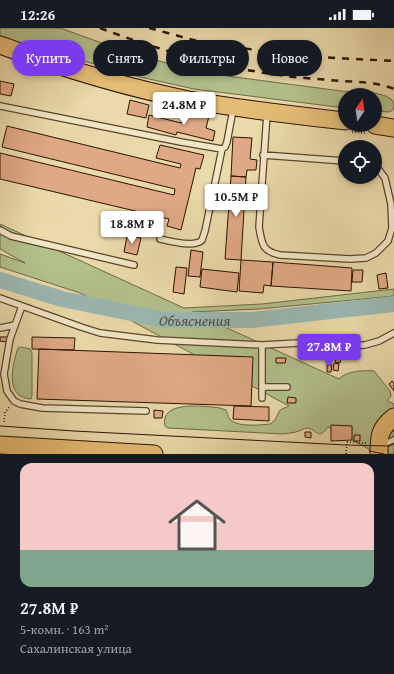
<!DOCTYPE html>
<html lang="ru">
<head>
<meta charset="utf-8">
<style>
	:root { --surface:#171b24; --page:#20242c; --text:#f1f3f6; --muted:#9ea1a6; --accent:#7c3aed }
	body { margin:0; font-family:"Gentium Book Plus",serif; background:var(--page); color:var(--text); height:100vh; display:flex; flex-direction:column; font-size:15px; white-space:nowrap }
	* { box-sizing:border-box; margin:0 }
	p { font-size:13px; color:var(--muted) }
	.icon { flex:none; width:22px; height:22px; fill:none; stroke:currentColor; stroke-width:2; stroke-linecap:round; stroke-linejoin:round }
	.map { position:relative; height:426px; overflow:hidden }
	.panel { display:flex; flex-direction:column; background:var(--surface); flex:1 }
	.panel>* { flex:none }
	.hud { position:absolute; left:12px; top:12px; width:370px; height:36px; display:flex; gap:8px }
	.needle { width:26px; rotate:13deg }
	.controls { position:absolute; left:338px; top:60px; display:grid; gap:8px }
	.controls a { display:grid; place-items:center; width:44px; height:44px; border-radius:50%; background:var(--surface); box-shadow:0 2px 6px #0003; font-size:20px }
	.price { position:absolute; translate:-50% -34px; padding:0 9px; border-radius:4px; background:#fff; color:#222; font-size:13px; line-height:26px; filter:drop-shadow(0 1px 2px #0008) }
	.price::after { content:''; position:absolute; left:50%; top:24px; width:12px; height:9px; margin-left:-6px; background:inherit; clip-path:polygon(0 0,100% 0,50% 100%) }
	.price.current { background:var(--accent); color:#fff }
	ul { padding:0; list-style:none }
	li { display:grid; align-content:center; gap:8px; height:212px; padding:0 20px }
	li span { display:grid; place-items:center; height:124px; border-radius:12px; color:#555 }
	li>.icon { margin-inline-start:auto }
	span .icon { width:72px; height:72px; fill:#fffc; stroke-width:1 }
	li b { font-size:17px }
	.pill { padding:0 14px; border-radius:18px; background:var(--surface); box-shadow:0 2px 6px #0003; font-size:14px; line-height:36px }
	.pill.current { background:var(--accent); color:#fff }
	.status { display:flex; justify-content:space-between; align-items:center; height:28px; padding:0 20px; background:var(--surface); direction:ltr }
	.status svg { height:11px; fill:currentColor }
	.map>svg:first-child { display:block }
</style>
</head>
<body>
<div class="status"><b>12:26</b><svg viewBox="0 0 49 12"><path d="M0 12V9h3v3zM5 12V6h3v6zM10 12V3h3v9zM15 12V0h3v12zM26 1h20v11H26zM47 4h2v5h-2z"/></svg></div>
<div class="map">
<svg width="394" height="426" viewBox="0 0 394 426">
	<rect width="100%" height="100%" fill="#ead9aa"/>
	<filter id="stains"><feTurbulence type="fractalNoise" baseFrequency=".005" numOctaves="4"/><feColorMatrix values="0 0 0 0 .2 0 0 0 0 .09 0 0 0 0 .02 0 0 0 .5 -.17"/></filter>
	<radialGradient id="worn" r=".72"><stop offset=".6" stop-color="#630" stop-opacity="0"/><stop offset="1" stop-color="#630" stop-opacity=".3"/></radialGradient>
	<path fill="#b2c08c" stroke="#6e6a46" d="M0,0H60L113,19L163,34L227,48L349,64H371L386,68L392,72L394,77L393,82L389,84L375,83V67H345V80L194,61L140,49L3,10L0,9Z
		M0,196L184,280L262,276L394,261V268L259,281L192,284L339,351C346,343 364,342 374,343L390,363L391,368L387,373L394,376V426H378L328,399C318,413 317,401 307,400C304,400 302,402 299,403C294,405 288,405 283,406L168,400L165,398C159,372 205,378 220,380L226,382C228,386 228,391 232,393C240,399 261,397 270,396L275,392L280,382L289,378L80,265L0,239V226L25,235L0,221Z
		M21,319L30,321L32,325V368L31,371C5,369 12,340 17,323L18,320Z"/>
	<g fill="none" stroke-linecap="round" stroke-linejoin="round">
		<path stroke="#9bb8b2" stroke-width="16" id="s1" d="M0,252L62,271L165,292H252L394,276"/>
	</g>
	<path fill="#e0a985" stroke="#2b1400" d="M0,53L14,56L11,68L0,66Z
		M130,72L149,77L146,90L127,86Z
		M184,82L209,88L206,100L215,103L213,113L177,104L176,107L147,99L149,87L181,95Z
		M7,98L180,140L181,136L156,130L160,117L204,127L200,141L196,140L181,202L167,198L169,191L0,151V125L174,167L175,161L2,119Z
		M233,109L252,110L250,131L257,132L256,142H247L246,149L231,148Z
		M231,148L246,149L241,232L225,231Z
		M127,208L141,210L137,227L124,224Z
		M191,222L203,224L200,249L188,248Z
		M241,232L273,234L271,258L264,257L263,265L239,263Z
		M273,234L352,240L351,263L271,258Z
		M176,239L187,240L184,266L173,264Z
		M202,241L239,245L237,264L200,259Z
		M353,242H363L362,254H352Z
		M386,245L388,260L379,261L377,247Z
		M0,309H7V314L0,313Z
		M32,309L75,310L74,322L32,321Z
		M39,321L253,329L251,378L37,371Z
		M337,327L341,328L340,335L335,334Z
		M276,330H286L285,335H276Z
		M334,335L339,336L338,343L333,342Z
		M327,337H332L331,344H327Z
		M392,353L394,355V363L389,356Z
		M288,369L296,370V375H287Z
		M234,378L269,379V393L233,391Z
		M154,382L163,383L162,390H154Z
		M331,397L352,398V412L331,413Z
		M305,404H311V410L305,409Z
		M354,407H360V413H354Z"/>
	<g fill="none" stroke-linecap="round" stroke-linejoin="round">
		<defs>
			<path id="service" d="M0,78L181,114L222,121L225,119L227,114L233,82
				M267,86L259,199C262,216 262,223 280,227L350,231L366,230L376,225L388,213L392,200L391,176L385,150L379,142L375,139
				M263,127L345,133
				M0,202L11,208L134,237
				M160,211C169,213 195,220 202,212C203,210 204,205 205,203L222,121
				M0,270L81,299L100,305L157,312L262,317L299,315L351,318L365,317L379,313L394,305
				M22,278L10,311L4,346L7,363L14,373L20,376L42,380L146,383
				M0,300L15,297
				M262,359H287
				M262,370V317
				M381,416H386L394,412"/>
			<path id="primary" d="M0,17C62,40 124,59 189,72C240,81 293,87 345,93
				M375,97L394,100
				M0,417L154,426
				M379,426C379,408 379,401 394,389"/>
		</defs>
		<use href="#service" stroke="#5b452a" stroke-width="8"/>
		<use href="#primary" stroke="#2b1400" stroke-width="19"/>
		<path stroke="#2b1400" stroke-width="1.5" stroke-dasharray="1 2" stroke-linecap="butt" d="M352,104L365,105
			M4,394L5,385L9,379
			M346,426L347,414L366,415"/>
		<use href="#service" stroke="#f1e6c8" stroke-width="5.5"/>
		<use href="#primary" stroke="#e5bc75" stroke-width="17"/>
		<path stroke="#2b1400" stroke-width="1" d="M0,398L74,403L346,417L387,418L394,415
			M369,423L384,426"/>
		<path stroke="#2b1400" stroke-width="2.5" stroke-dasharray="7 7" stroke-linecap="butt" d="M100,0C158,22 218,39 279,47C299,50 320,51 340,53C358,54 377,54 394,61
			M149,0L201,14L297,28L394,33"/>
	</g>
	<g text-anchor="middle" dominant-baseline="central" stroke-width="4" stroke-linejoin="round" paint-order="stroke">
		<g font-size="15" font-style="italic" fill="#524d3e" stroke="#f1e6c8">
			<text stroke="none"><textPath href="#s1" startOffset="200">Объяснения</textPath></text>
		</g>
	</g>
	<rect width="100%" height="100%" filter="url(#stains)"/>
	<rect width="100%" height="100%" fill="url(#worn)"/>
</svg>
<div class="controls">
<a><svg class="needle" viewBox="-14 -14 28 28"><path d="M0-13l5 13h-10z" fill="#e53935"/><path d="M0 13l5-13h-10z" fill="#9ea1a6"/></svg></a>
<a><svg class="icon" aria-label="locate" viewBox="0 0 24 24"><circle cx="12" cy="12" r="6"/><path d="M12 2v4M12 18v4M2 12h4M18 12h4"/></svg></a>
</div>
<b class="price" style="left:184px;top:98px">24.8M ₽</b>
<b class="price" style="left:236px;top:190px">10.5M ₽</b>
<b class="price" style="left:132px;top:217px">18.8M ₽</b>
<b class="price current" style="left:329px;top:340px">27.8M ₽</b>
<div class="hud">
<a class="pill current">Купить</a>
<a class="pill">Снять</a>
<a class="pill">Фильтры</a>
<a class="pill">Новое</a>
</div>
</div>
<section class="panel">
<ul>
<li><span style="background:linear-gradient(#f6c9c9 70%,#7fa58c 0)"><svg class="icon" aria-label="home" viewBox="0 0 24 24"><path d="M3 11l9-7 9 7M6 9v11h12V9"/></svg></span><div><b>27.8M ₽</b><p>5-комн. · 163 m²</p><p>Сахалинская улица</p></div></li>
</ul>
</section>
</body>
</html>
